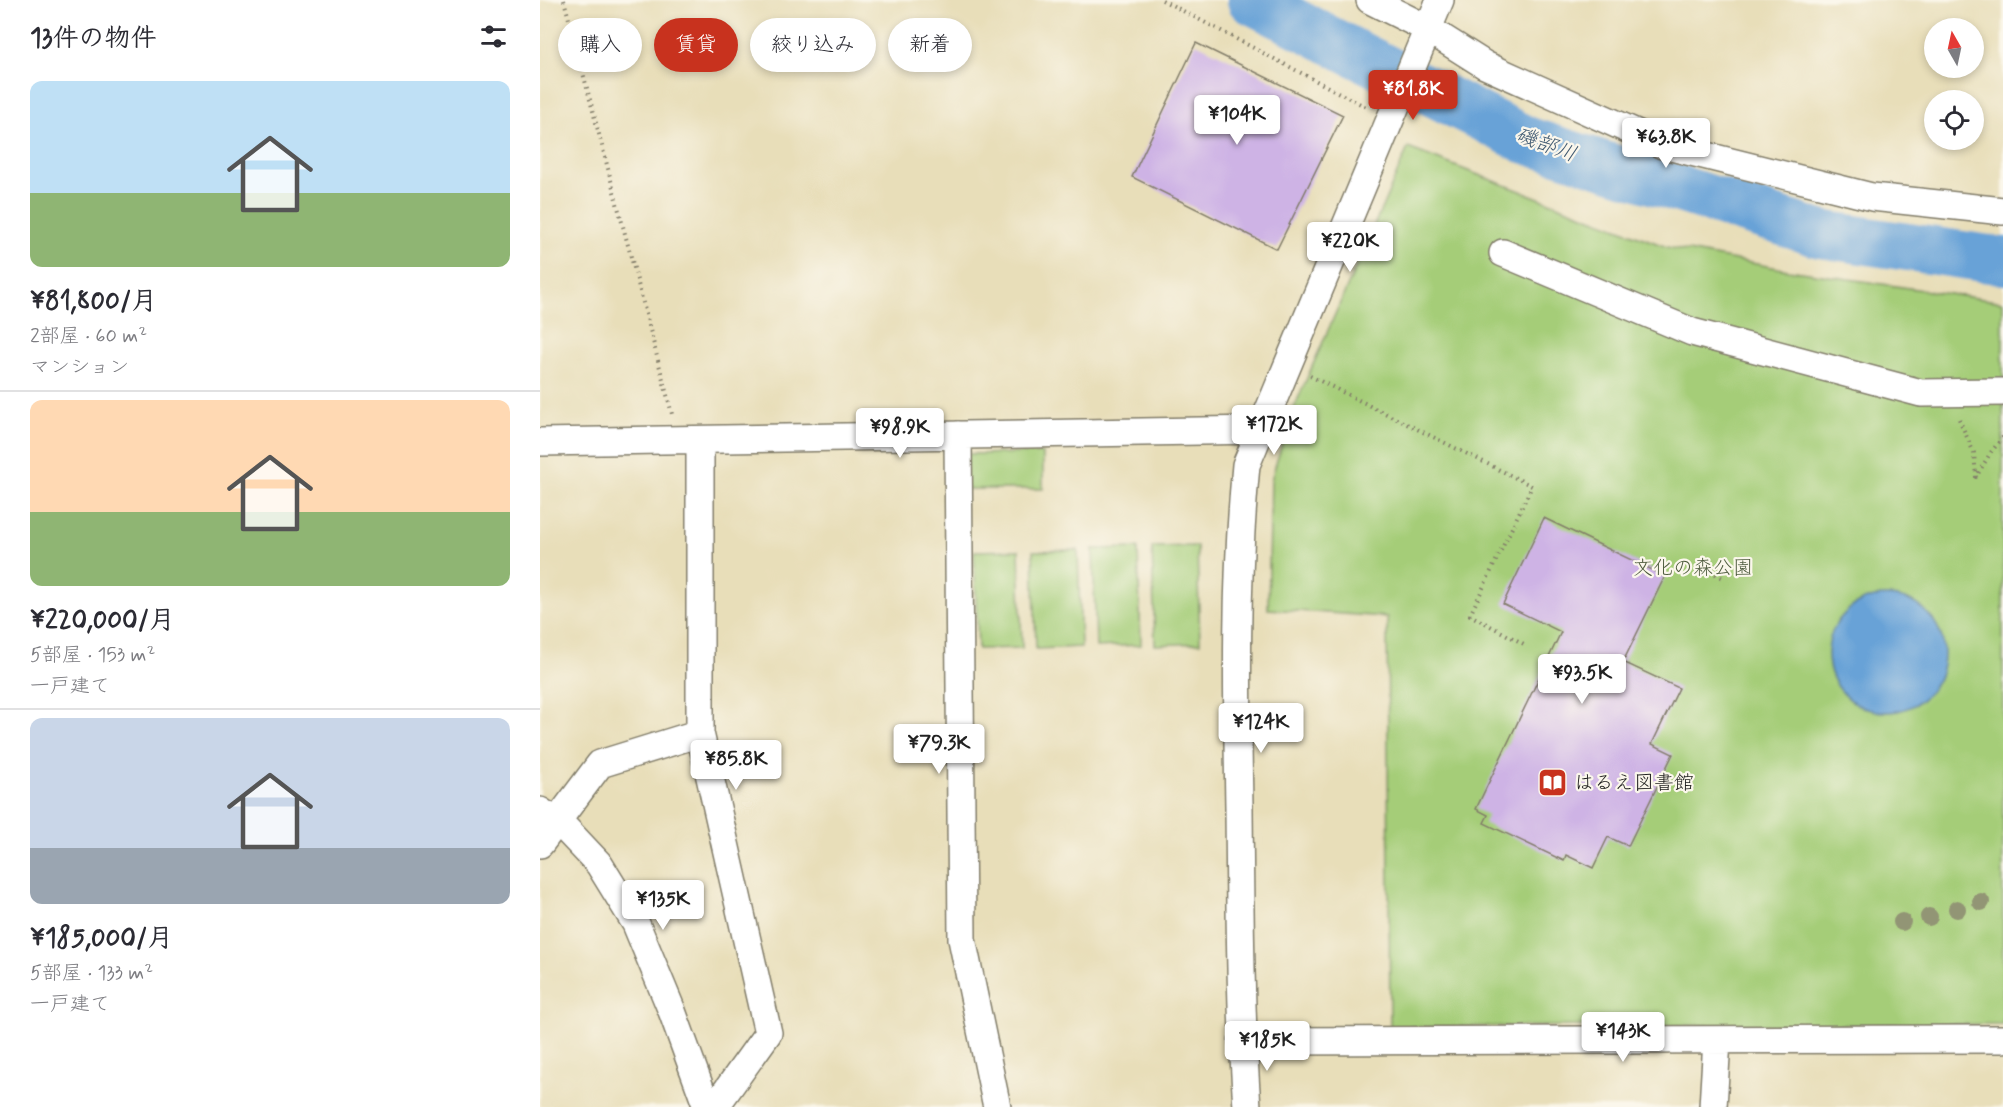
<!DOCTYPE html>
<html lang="ja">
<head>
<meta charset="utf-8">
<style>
	:root { --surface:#fff; --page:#f7f7f7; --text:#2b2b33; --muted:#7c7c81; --line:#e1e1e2; --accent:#c8321e }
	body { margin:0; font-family:Mynerve,"Klee One",sans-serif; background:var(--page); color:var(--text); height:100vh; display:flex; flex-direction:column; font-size:22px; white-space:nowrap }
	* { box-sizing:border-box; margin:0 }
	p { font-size:20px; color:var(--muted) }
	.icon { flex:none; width:33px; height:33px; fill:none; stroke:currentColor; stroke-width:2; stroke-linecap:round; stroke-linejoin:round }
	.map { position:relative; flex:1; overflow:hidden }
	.panel { display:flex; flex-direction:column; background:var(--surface); width:540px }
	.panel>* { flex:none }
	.top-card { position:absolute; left:18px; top:18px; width:570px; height:54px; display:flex; gap:12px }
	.needle { width:39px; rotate:351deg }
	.fabs { position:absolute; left:1384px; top:18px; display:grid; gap:12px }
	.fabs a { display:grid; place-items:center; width:60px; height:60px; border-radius:50%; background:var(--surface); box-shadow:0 3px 9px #0003; font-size:30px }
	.price { position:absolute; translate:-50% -51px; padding:0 14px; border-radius:6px; background:#fff; color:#222; font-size:20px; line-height:39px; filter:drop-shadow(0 2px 3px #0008) }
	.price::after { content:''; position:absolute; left:50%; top:36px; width:18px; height:14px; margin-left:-9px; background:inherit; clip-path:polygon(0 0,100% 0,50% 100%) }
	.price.current { background:var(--accent); color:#fff }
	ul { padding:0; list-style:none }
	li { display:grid; align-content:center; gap:12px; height:318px; padding:0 30px }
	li+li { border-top:2px solid var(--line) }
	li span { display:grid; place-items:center; height:186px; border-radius:12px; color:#555 }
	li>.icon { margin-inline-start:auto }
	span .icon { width:108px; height:108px; fill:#fffc; stroke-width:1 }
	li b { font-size:26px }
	h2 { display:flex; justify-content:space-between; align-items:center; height:72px; padding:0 30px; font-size:26px }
	.pill { padding:0 21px; border-radius:27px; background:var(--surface); box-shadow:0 3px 9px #0003; font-size:21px; line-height:54px }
	.pill.current { background:var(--accent); color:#fff }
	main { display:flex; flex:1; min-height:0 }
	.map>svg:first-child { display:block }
</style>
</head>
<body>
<main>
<section class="panel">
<h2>13件の物件<svg class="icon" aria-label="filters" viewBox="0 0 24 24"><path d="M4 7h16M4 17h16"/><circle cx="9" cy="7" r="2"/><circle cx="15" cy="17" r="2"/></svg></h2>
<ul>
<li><span style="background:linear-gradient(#bfe0f5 60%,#8fb573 0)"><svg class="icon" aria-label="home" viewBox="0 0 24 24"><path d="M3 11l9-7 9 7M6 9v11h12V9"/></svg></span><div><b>¥81,800/月</b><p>2部屋 · 60 m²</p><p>マンション</p></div></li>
<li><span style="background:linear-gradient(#ffd9b3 60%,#8fb573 0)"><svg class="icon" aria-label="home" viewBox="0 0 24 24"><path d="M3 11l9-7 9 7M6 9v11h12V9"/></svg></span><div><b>¥220,000/月</b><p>5部屋 · 153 m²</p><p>一戸建て</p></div></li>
<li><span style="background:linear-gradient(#c9d6e8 70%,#9aa5b1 0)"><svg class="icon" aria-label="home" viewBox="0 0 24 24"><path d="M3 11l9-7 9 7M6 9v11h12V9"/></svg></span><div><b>¥185,000/月</b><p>5部屋 · 133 m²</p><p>一戸建て</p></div></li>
</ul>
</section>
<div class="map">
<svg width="1463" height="1107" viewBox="0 0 1463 1107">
	<rect width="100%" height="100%" fill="#fbf7ec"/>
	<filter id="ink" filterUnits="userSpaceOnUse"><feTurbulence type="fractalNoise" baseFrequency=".0167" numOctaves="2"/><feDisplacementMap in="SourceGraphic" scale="12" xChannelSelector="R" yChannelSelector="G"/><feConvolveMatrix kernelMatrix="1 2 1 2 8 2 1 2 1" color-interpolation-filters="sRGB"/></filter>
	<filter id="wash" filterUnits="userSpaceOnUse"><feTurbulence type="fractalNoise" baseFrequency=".008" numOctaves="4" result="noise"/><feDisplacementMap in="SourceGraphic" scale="24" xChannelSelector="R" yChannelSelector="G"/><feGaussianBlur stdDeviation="1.35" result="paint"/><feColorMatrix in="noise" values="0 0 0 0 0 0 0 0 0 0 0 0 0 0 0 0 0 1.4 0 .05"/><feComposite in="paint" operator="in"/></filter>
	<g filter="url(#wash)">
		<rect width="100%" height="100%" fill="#e8deb9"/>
		<path fill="#a5cd78" stroke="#60744a" stroke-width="1.5" d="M868,148L1127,247L1248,270L1463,302V1024L850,1027L847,617L728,609L731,480L750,417Z
			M503,453V489H426V454Z
			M657,546L660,643L615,645L612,547Z
			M598,548L601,645L556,647L553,549Z
			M479,550L482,648L438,649L434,551Z
			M538,550L541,647L496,649L493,551Z"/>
		<path fill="#67a2d7" stroke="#425f7a" stroke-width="1.5" d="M1288 654a58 58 0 1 1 116 0a58 58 0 1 1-116 0Z"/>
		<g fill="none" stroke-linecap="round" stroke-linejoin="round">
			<path stroke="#67a2d7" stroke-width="48" d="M711,0L986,140L1280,234L1463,261"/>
		</g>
		<g id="blocks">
			<path fill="#ceb3e5" d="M656,43L803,115L737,249L592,177Z
				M1004,518L1125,576L1083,662L1139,688L1112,744L1133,754L1088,846L1068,837L1053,868L1026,855L1024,861L944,823L948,815L936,809L1021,632L963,604Z"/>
		</g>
	</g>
	<g filter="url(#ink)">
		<use href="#blocks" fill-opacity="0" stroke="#827d6a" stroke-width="1.5"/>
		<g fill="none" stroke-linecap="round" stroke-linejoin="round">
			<defs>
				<path id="minor" d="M830,0L888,29L945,65L1123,145L1332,197L1463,211
					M963,253L1152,332L1381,393L1463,392
					M418,435L422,939L457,1107
					M160,440V733L228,1033L175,1107
					M0,442L720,430
					M0,811L25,828L59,864L96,924L132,1011L167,1107
					M0,844L60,764L160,733
					M702,1041L1463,1039
					M707,1107C700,1007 700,907 699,807C697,693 695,578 706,465L900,0
					M1173,1107L1177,1040"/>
			</defs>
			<use href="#minor" stroke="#827d6a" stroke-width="30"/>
			<path stroke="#827d6a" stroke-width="4" stroke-dasharray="1.5 4.5" stroke-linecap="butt" d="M24,0L132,414
				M622,0L828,108
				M770,376L992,486L930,615L984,644
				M1419,419L1434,453L1436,477L1451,452L1463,437
				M1159,566L1183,578"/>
			<use href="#minor" stroke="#fff" stroke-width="27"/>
		</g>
		<g fill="#929574">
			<circle cx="1441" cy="902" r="9"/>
			<circle cx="1417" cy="909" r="9"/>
			<circle cx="1389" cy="917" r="9"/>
			<circle cx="1362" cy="922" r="9"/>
		</g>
	</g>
	<defs>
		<symbol id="library-square" viewBox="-11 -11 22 22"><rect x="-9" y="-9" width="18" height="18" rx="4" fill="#c8321e" stroke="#fbf7ec"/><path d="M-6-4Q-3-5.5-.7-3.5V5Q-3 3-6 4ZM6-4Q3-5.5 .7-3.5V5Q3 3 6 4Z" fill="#fff"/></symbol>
	</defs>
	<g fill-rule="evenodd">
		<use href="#library-square" x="996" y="766" width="33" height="33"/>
	</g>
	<g text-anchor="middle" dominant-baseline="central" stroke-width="4.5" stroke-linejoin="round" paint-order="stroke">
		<g font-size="20" fill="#4c5a3c" stroke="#fbf7ec">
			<text x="1153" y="568">文化の森公園</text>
		</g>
		<g font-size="20" fill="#1c1c1c" stroke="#fbf7ec" text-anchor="start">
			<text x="1034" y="783">はるえ図書館</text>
		</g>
		<g font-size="21" font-style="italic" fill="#3e5870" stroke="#fbf7ec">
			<text transform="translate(1006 145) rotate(20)">磯部川</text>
		</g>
	</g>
</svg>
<div class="fabs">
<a><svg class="needle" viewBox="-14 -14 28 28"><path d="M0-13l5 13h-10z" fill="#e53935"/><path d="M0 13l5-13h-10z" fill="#7c7c81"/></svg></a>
<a><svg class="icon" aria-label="locate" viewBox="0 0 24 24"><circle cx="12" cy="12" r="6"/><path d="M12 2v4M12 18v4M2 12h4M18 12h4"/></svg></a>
</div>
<b class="price current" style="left:873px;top:121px">¥81.8K</b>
<b class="price" style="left:697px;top:146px">¥104K</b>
<b class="price" style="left:1126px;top:169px">¥63.8K</b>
<b class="price" style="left:810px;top:273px">¥220K</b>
<b class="price" style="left:734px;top:456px">¥172K</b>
<b class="price" style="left:360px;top:459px">¥98.9K</b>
<b class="price" style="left:1042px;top:705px">¥93.5K</b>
<b class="price" style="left:721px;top:754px">¥124K</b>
<b class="price" style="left:399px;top:775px">¥79.3K</b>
<b class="price" style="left:196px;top:791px">¥85.8K</b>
<b class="price" style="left:123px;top:931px">¥135K</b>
<b class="price" style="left:1083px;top:1063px">¥143K</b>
<b class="price" style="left:727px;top:1072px">¥185K</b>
<div class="top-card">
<a class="pill">購入</a>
<a class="pill current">賃貸</a>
<a class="pill">絞り込み</a>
<a class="pill">新着</a>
</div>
</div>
</main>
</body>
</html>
